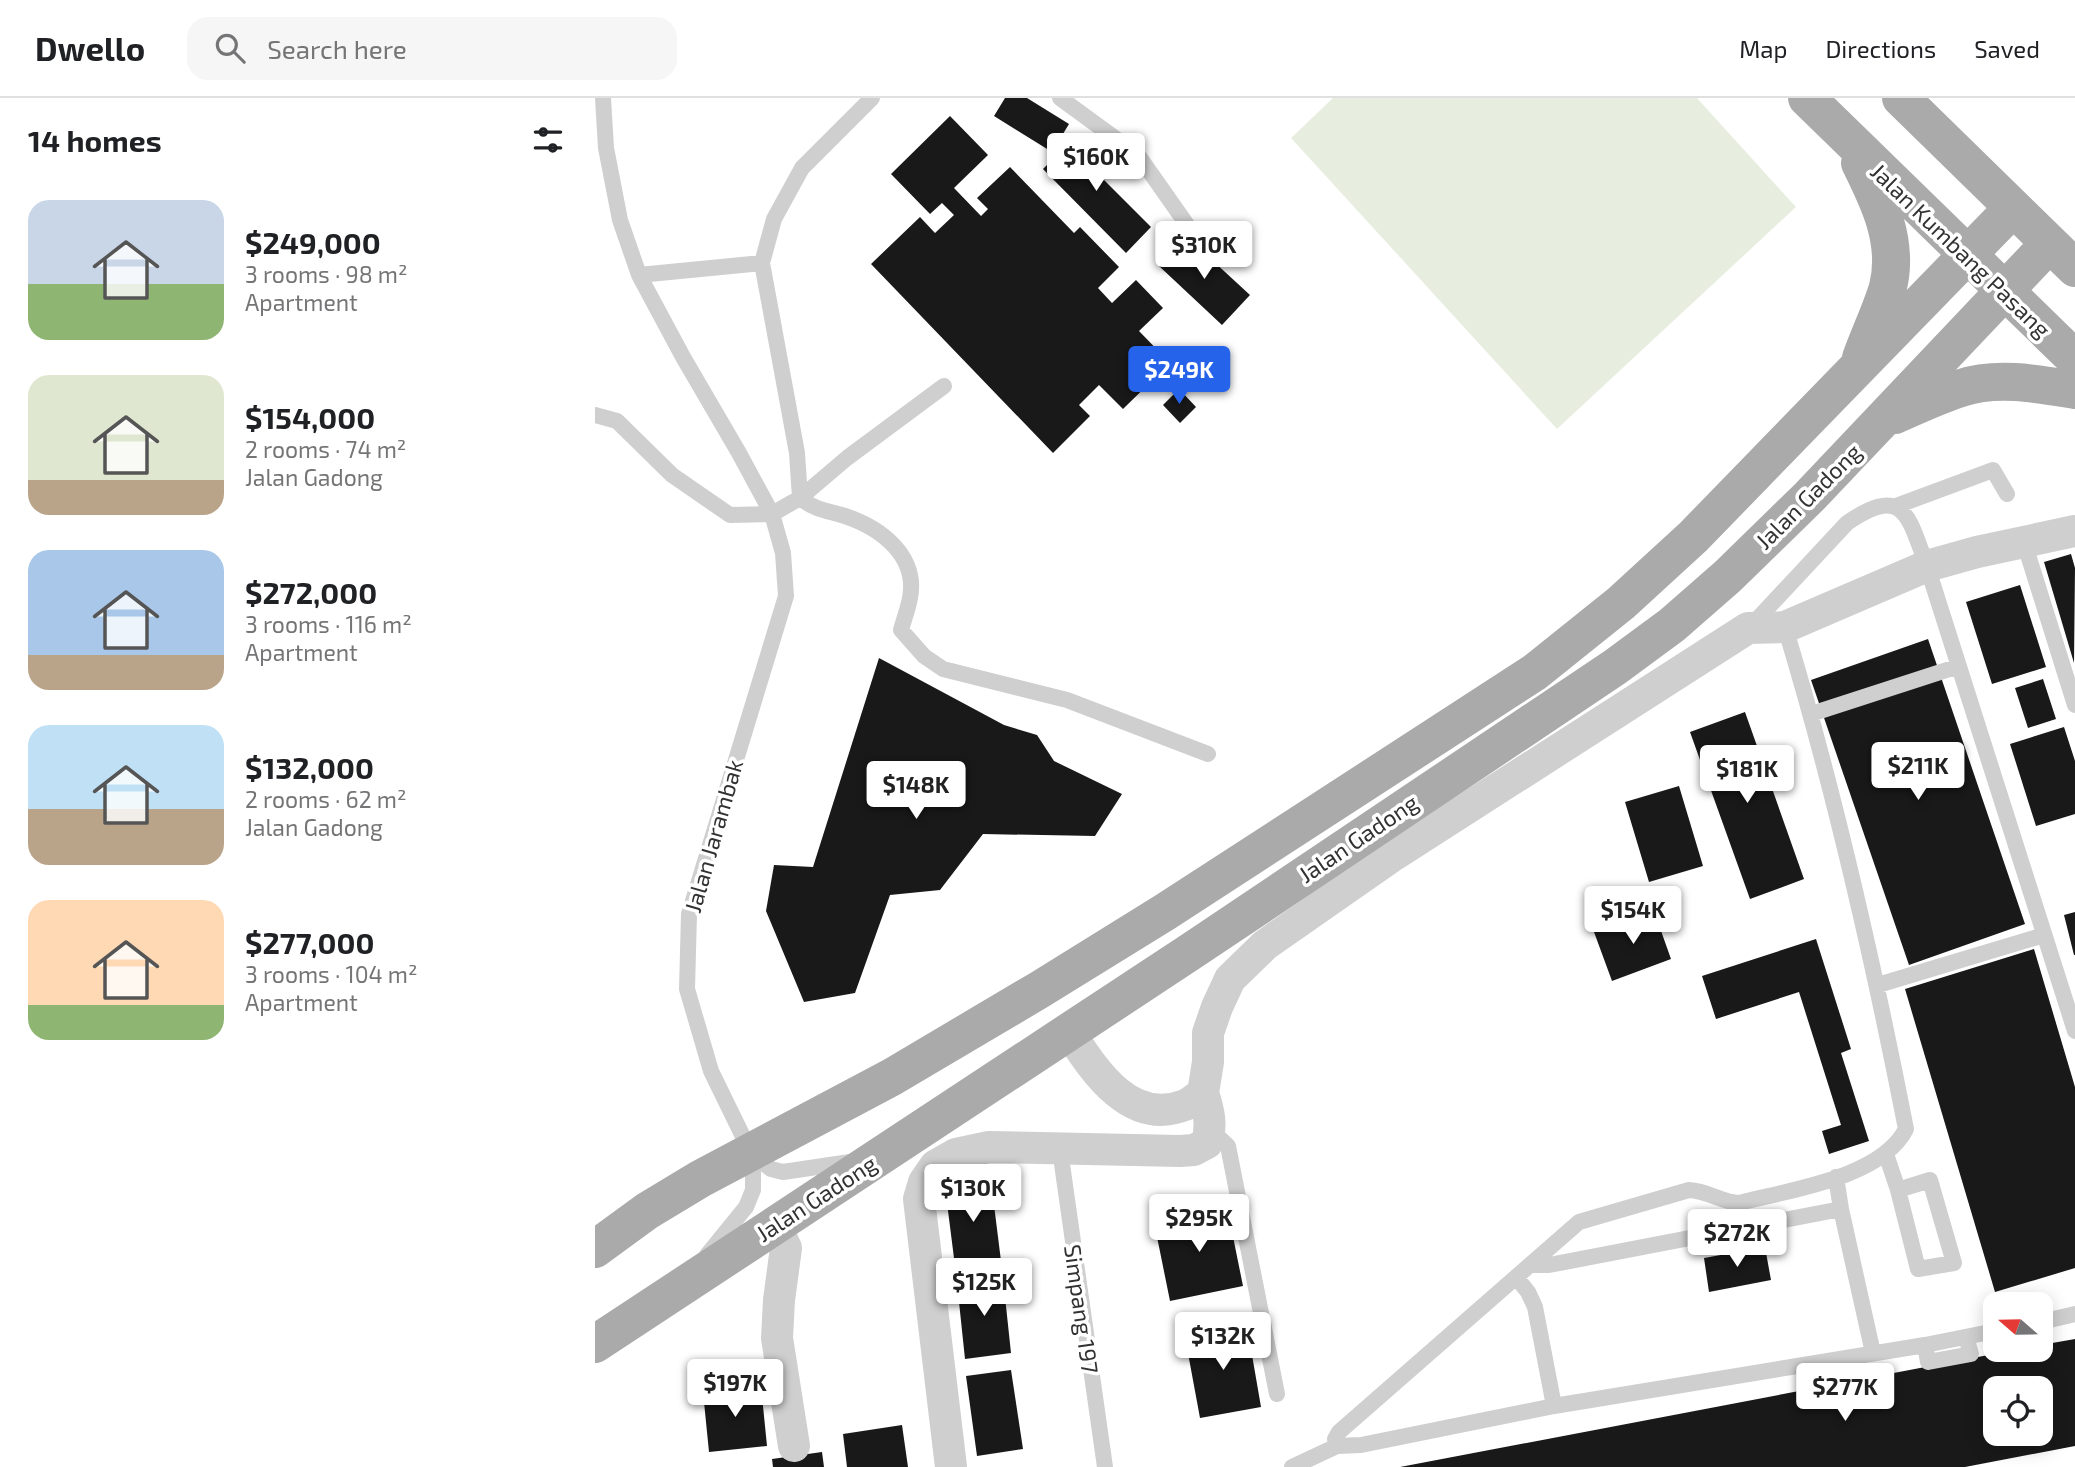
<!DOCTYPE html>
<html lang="en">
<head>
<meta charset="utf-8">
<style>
	:root { --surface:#fff; --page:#f6f6f6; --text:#202124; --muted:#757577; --line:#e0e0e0; --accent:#2563eb }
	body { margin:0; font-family:"Exo 2",sans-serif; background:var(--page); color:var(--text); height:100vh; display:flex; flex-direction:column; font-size:26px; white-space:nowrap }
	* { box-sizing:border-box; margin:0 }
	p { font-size:23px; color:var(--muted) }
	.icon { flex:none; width:38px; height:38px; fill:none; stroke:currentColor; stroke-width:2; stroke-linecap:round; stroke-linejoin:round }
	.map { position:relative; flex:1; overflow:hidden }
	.panel { display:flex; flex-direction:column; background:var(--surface); width:595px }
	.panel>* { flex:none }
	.needle { width:46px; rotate:290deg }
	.controls { position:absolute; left:1388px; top:1194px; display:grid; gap:14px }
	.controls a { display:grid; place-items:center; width:70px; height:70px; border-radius:14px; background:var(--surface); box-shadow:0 4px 18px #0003; font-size:35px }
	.price { position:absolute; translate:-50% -60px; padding:0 16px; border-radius:7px; background:#fff; color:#222; font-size:23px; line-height:46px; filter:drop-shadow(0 2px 4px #0008) }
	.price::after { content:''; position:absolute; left:50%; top:42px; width:21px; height:16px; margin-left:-10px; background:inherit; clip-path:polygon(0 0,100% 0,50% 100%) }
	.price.on { background:var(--accent); color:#fff }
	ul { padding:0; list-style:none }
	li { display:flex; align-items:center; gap:21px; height:175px; padding:0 28px }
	li span { display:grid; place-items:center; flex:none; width:196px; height:140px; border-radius:21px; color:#555 }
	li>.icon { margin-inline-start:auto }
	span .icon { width:84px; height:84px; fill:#fffc; stroke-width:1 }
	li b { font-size:30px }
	h2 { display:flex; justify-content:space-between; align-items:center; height:84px; padding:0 28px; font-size:30px }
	header { display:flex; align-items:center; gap:42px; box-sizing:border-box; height:98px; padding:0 35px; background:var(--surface); border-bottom:2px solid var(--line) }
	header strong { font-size:33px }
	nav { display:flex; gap:38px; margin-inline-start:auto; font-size:24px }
	.search { width:490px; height:63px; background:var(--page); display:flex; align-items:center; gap:18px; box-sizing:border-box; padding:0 24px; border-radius:21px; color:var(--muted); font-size:26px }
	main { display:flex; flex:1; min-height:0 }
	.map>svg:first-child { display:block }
</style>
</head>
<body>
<header>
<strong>Dwello</strong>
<div class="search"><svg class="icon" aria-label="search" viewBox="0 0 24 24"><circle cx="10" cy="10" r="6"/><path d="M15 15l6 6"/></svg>Search here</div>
<nav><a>Map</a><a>Directions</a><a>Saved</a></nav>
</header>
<main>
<section class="panel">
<h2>14 homes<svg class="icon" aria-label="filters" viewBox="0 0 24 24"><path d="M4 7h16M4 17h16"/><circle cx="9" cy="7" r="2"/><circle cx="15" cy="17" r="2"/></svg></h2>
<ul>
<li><span style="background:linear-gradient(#c9d6e8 60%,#8fb573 0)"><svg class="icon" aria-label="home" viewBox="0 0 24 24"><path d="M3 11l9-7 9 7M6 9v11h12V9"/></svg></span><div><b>$249,000</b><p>3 rooms · 98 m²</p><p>Apartment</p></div></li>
<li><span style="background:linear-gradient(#dfe7d0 75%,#b9a48a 0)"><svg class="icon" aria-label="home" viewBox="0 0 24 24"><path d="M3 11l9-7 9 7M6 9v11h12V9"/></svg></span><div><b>$154,000</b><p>2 rooms · 74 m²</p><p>Jalan Gadong</p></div></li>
<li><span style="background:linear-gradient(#a9c7e8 75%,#b9a48a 0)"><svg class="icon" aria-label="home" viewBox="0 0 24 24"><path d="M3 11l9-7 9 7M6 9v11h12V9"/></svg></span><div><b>$272,000</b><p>3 rooms · 116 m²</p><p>Apartment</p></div></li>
<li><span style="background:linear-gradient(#bfe0f5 60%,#b9a48a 0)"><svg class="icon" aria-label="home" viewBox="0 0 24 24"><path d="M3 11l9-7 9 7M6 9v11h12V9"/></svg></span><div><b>$132,000</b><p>2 rooms · 62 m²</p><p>Jalan Gadong</p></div></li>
<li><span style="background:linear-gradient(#ffd9b3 75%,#8fb573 0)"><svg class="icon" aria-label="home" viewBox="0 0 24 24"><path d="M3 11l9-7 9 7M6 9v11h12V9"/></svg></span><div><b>$277,000</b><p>3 rooms · 104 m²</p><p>Apartment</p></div></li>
</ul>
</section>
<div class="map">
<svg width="1480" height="1369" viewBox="0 0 1480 1369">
	<rect width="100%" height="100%" fill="#fff"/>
	<path fill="#e7eee0" d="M738,0H1102L1201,109L962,331L696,40Z"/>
	<path fill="#191919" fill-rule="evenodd" d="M410,0H432L474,26L457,54L399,18Z
		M355,18L393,57L359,90L386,118L393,111L382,100L415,69L479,135L485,129L524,169L503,190L517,205L541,182L568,210L544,233L575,265L528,311L504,287L484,307L495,318L458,355L276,166L325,119L340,135L359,117L347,105L335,116L296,76Z
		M488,38L512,62L500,73L556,129L531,155L448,71L473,46L477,49Z
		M591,138L655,197L627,227L564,168Z
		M584,291L601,309L585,325L568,307Z
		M1476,456L1480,470L1479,565L1449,464Z
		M1425,487L1451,569L1397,586L1371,504Z
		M1333,541L1430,826L1314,867L1216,582Z
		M284,560L409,627L442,637L459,663L527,696L500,738L388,736L345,792L295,797L260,895L209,904L171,813L179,767L218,769Z
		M1448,581L1461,621L1433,630L1420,590Z
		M1150,614L1209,781L1155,801L1095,634Z
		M1469,629L1480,663V716L1441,728L1415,646Z
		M1084,688L1108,768L1054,784L1030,704Z
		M1059,813L1076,861L1017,883L999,834Z
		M1480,814V857H1479L1469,817Z
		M1221,841L1256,951L1246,955L1274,1043L1234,1056L1227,1033L1246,1027L1204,894L1121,921L1107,878Z
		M1439,851L1480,989V1170L1400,1194L1310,891Z
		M396,1083L406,1163L360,1168L350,1089Z
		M632,1109L648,1188L575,1203L559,1124Z
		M1170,1149L1176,1182L1114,1194L1109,1160Z
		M408,1180L416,1255L370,1261L362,1185Z
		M652,1228L666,1309L605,1320L590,1239Z
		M1480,1241V1348L1370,1369H805L1425,1251H1446V1247ZM1400,1290H1446V1335H1400Z
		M416,1272L428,1351L382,1358L371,1278Z
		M166,1288L172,1348L114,1354L108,1294Z
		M307,1327L313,1369H252L248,1336Z
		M227,1354L229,1369H178L177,1361Z"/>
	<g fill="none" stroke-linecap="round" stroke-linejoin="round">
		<path stroke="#cfcfcf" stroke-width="16" d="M8,0L11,50L25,122L44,177L88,259L144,355L177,416L188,455L191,498L94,816L92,891L116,973L156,1055L158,1073V1092L151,1109L112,1157
			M277,0L207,70L179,121L167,165L202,355L205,400C222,413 231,412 250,418C286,430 323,458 315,500C313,511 309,521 306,532L329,558L348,571L472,602L613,656
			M465,0L543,57L595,131
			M44,177L167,165
			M0,317L22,323L77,377L135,417L177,416L205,400L252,360L349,288
			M1301,408L1398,372L1412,396
			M1429,444L1480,607
			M1155,529L1252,425C1310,385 1313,419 1332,468L1480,933
			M1216,616L1364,568
			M1283,887L1449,837
			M616,1032L633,1048L682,1296
			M465,1052L510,1369
			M156,1055L176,1071L188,1074L255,1064
			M1291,1056L1303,1092L1323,1171L1359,1165L1335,1082L1303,1092
			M1241,1079L1246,1111L1278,1255
			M936,1167H954L1246,1111
			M921,1179L933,1194L940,1209L959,1308
			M1446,1224L1480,1216
			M1330,1247L1333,1264L1376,1256L1371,1239
			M742,1348L740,1341L744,1334L984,1124L1094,1092C1113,1093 1126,1104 1144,1105C1194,1092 1286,1080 1311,1031C1278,862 1240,694 1190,529
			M697,1369L742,1348L766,1347L959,1308L1330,1247L1400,1233"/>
		<path stroke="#cfcfcf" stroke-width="32" d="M474,934C499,972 535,1029 590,1007C596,1005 602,999 608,995L613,964V935L622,909L635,881L670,847L799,757L1153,530L1190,529L1332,468L1382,454L1480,433
			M180,1127L191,1150L184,1202L182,1240L199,1348
			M356,1369L324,1101L329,1084L340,1068L361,1056L394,1049L585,1053L599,1052L612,1045C617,1027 614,1013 608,995"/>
		<path stroke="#aaa" stroke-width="38" d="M1212,0L1480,261
			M1306,0L1480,170
			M1265,65C1284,103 1304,144 1293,189C1286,213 1274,237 1266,260
			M1300,317C1321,308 1343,297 1366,290C1402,278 1444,286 1480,292
			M0,1151L52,1113L105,1081L297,979L444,892L570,814L940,574L1026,505L1098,439L1418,110
			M0,1246L595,854L1020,569L1077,527L1133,478L1214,399L1454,146"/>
	</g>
	<g text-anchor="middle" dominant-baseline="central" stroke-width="7" stroke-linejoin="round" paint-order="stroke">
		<g font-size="23" fill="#323232" stroke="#fff">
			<text transform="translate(1366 152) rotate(44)">Jalan Kumbang Pasang</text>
			<text transform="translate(1213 398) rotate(-45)">Jalan Gadong</text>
			<text transform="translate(118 738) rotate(-74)">Jalan Jarambak</text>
			<text transform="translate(763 740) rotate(-34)">Jalan Gadong</text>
			<text transform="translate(221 1100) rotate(-33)">Jalan Gadong</text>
			<text transform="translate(487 1211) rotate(82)">Simpang 197</text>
		</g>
	</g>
</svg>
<div class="controls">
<a><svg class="needle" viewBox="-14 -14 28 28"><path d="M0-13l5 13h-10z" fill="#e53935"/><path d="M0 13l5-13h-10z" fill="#757577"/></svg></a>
<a><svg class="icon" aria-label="locate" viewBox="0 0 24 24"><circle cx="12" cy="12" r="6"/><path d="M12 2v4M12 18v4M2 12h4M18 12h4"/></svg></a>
</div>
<b class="price" style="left:501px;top:95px">$160K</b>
<b class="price" style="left:609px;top:183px">$310K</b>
<b class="price on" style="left:584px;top:308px">$249K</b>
<b class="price" style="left:1323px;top:704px">$211K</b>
<b class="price" style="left:1152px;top:707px">$181K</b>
<b class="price" style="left:321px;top:723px">$148K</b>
<b class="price" style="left:1038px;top:848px">$154K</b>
<b class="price" style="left:378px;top:1126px">$130K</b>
<b class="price" style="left:604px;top:1156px">$295K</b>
<b class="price" style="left:1142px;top:1171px">$272K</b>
<b class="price" style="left:389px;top:1220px">$125K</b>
<b class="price" style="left:628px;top:1274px">$132K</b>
<b class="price" style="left:140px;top:1321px">$197K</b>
<b class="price" style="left:1250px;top:1325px">$277K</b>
</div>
</main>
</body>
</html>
